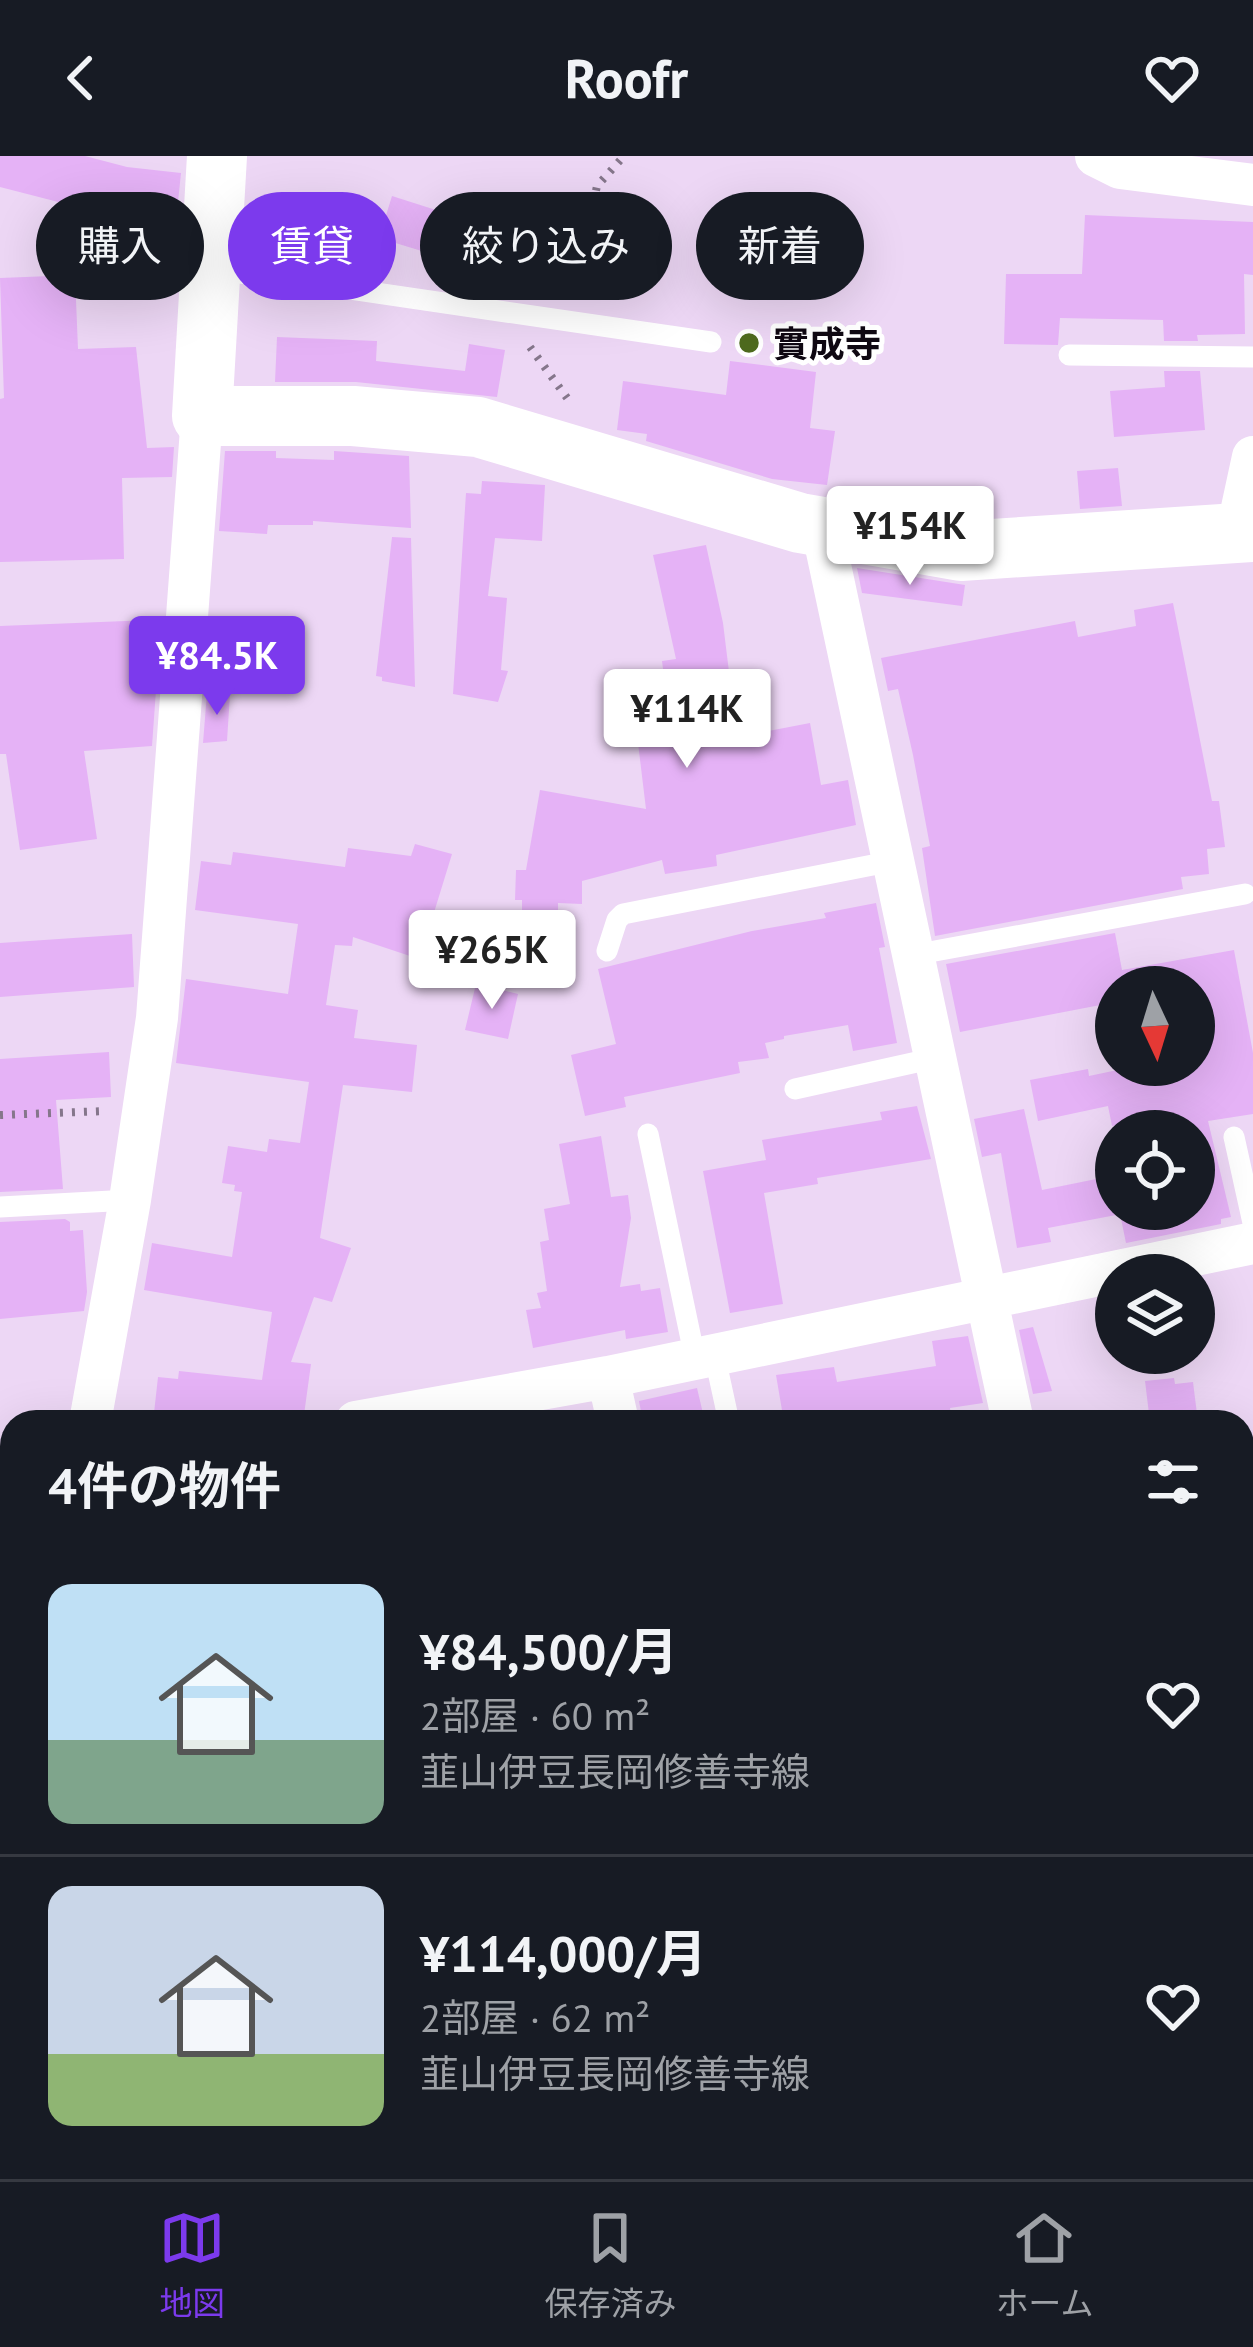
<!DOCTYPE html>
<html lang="ja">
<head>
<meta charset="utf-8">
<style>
	:root { --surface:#171b24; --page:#242831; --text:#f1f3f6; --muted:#9ea1a6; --line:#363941; --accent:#7c3aed }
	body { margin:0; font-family:"PT Sans","Noto Sans JP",sans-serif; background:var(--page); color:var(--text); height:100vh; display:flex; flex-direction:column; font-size:45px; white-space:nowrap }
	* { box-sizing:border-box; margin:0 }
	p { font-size:39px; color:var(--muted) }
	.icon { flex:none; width:66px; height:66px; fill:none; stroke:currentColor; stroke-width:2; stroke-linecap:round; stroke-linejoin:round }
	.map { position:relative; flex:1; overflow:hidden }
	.sheet { position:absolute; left:0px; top:1254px; width:1254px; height:771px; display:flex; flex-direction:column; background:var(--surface); border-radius:36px 36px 0 0; box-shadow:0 12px 48px #0002 }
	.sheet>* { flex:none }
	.guide { position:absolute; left:36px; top:36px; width:1182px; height:108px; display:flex; gap:24px }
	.needle { width:78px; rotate:176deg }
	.controls { position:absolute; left:1095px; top:810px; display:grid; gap:24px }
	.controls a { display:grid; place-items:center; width:120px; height:120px; border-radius:50%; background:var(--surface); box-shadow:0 12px 48px #0002; font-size:60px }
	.price { position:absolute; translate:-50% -102px; padding:0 27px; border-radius:12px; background:#fff; color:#222; font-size:39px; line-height:78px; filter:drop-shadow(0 3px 6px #0008) }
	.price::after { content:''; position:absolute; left:50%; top:72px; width:36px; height:27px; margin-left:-18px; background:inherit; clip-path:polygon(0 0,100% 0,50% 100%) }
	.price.active { background:var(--accent); color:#fff }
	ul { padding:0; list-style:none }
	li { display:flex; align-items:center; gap:36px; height:300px; padding:0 48px }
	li+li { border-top:3px solid var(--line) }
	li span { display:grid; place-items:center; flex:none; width:336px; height:240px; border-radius:24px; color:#555 }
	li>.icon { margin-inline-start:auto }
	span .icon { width:144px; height:144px; fill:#fffc; stroke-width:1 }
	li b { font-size:51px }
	h2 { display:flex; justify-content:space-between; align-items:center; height:144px; padding:0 48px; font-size:51px }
	.chip { padding:0 42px; border-radius:54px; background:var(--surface); box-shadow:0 12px 48px #0002; font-size:42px; line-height:108px }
	.chip.active { background:var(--accent); color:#fff }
	header { display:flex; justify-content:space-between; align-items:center; height:156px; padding:0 48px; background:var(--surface); font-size:54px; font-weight:800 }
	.dock { display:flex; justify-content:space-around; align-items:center; height:168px; border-top:3px solid var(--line); background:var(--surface); font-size:33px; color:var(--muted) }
	.dock a { display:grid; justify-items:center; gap:6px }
	.dock .active { color:var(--accent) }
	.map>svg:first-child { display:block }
</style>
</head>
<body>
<header><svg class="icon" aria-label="back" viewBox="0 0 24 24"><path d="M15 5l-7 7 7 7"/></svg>Roofr<svg class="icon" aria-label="heart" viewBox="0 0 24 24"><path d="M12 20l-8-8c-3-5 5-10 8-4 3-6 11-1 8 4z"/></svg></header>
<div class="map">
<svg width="1253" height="2023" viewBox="0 0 1253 2023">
	<rect width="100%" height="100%" fill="#edd7f5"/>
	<path fill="#e5b2f6" d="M0,0H85L127,11L181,17L175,75L135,71L136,66L0,31Z
		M392,40L461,62L448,103L379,82Z
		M1085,59L1253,66V119L1244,118L1245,178L1197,179L1198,185H1164L1163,164L1060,162L1058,189L1004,188L1006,118H1082Z
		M75,119L78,193L136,191L147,292L174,291L172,321L122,322L124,403L0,406V243L4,242L0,122Z
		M277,181L377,185L376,205L465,215L469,188L505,194L497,241L356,226H275Z
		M730,205L816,216L810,272L835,275L827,329L772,323L646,285L647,278L617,274L623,225L726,239Z
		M1164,215H1200L1205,274L1114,281L1110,235L1165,231Z
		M225,295H276V302L334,304V295L409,300L411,372L313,365V369H268L267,378L219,375Z
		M1118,312L1122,350L1080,353L1077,315Z
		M482,325L545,329L542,385L495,382L488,440L507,442L501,514L508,515L498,546L453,538L466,337L481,338Z
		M392,381L411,382L415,531L382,525V521L376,520Z
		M706,389L723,467L737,581L810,567L821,629L848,624L856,669L716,699L717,710L665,718L662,704L582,725V748L558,747V757L522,755V744H515L516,714H526L540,634L646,653L638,587L672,583L662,505L676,503L653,399Z
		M857,412L965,429L962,450L862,437Z
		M1173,447L1212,645H1219L1225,691L1207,693L1209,718L1181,721L1183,733L935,780L922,692L930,690L913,599L898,533L888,535L881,502L1075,465L1078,481L1136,470L1134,454Z
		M151,464L156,534L152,590L84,595L97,683L20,694L6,598H0V470Z
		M207,537L230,538L227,585L203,587Z
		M415,688L452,698L432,763L423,760L410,800L353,781L352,790L335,789L326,849L358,854L354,882L417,889L412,936L343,929L320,1082L351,1092L332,1146L314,1141L291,1206L311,1208L303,1266H153L158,1221L178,1223L179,1215L262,1224L272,1156L144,1134L152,1087L232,1101L242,1036L234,1035L235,1029L222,1027L228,990L267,996L269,983L300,987L309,926L176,907L186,823L288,838L298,768L195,754L201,705L231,709L233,696L345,711L348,692L411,700Z
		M876,747L885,791L879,792L897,887L853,895L848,869L784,880V883L765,887L769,902L738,906L740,917L624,941L626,951L585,960L571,899L616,888L598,813L752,775L826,762L824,757Z
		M1115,777L1122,814L1234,794L1253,897V958L1208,965L1231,1061L1221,1063V1068L1126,1087L1119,1053H1194V975H1173L1169,956L1112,970L1108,950L1038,965L1030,924L1088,913L1089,920L1141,909H1194V831H1116V846L960,876L946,808Z
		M132,778L134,831L0,841V787Z
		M476,828L518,838L508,883L465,874Z
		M109,896L111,941L56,944L63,1033L0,1036V903Z
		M917,950L931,1003L817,1022L818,1028L764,1037L783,1148L730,1157L703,1015L766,1004L762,984L882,964L880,956Z
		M1024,953L1042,1034L1116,1019V1059L1048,1072L1051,1086L1017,1092L1001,997L982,1001L974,963Z
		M601,980L611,1041L628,1039L631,1062L620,1131L640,1128L641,1135L660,1132L668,1176L626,1183L625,1174L533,1192L526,1154L541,1152L537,1137L547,1135L540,1086L549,1084L544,1053L570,1048L559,988Z
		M65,1063L70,1066V1075L83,1074L87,1136L84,1155L0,1163V1066Z
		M1033,1171L1052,1235L1033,1238L1019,1174Z
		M968,1180L983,1247L950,1252L952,1266H784L776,1219L834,1211L837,1226L936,1210L932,1185Z
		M1174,1222L1175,1228L1193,1226L1198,1266H1150L1145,1225Z
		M697,1232L705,1266H643L639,1245Z"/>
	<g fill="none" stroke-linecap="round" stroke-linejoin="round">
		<path stroke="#85768b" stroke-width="8" stroke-dasharray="3 9" stroke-linecap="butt" d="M573,140L597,30L624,0
			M530,191L570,246
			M0,959L106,955"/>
		<path stroke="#fff" stroke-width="21" d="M213,113L711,186
			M1069,199L1253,201
			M607,795L617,764L623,758L893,705
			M913,799L1245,738
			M795,933L935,902
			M648,978L695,1202
			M1234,981L1253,1067
			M0,1051L130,1044
			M714,1197L729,1266
			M1242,1439L1253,1437
			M331,2013L333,2023
			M501,2013L503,2023"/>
		<path stroke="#fff" stroke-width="42" d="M1096,0L1120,12L1253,29
			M822,372L1013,1266
			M1243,376L1242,352L1253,301
			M608,1221L618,1266
			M90,1266L130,1044L157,862L202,260
			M356,1266L608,1221L1253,1087
			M0,1423L12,1422
			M0,1591L12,1581
			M1242,1794L1253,1792
			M1172,2013L1175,2023
			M133,2023L181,2013"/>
		<path stroke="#fff" stroke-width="60" d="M217,0L202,260H353L478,271L800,367L961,395L1253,376"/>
	</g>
	<circle fill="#4e6a1e" stroke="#fff" stroke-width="4.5" cx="749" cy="187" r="12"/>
	<g text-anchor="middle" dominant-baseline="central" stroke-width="10" stroke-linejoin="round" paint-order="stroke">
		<g font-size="36" font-weight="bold" fill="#0f0812" stroke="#fff" text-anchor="start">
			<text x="773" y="187">實成寺</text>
		</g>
	</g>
</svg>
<div class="controls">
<a><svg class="needle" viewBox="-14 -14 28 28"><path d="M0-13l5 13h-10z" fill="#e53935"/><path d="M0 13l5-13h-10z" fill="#9ea1a6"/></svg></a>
<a><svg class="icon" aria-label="locate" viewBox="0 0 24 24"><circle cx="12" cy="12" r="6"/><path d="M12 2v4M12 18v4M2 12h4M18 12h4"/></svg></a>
<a><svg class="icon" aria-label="layers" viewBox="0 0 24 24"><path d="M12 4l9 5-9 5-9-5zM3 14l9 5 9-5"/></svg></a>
</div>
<b class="price" style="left:910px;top:432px">¥154K</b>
<b class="price active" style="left:217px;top:562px">¥84.5K</b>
<b class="price" style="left:687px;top:615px">¥114K</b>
<b class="price" style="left:492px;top:856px">¥265K</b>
<div class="guide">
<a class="chip">購入</a>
<a class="chip active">賃貸</a>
<a class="chip">絞り込み</a>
<a class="chip">新着</a>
</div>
<section class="sheet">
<h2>4件の物件<svg class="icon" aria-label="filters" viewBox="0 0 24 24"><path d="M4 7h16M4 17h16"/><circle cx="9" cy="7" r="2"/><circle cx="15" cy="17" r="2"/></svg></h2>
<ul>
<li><span style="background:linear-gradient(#bfe0f5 65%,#7fa58c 0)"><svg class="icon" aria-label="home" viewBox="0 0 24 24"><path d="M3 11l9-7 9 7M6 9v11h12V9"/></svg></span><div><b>¥84,500/月</b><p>2部屋 · 60 m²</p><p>韮山伊豆長岡修善寺線</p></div><svg class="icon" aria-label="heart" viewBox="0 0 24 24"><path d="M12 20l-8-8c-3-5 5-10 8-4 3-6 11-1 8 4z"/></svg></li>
<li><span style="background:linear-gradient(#c9d6e8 70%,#8fb573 0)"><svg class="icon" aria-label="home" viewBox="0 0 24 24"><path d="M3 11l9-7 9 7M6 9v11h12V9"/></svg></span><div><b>¥114,000/月</b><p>2部屋 · 62 m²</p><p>韮山伊豆長岡修善寺線</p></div><svg class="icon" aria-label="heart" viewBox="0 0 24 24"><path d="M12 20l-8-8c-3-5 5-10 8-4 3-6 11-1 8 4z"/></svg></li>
</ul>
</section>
</div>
<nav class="dock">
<a class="active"><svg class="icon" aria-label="map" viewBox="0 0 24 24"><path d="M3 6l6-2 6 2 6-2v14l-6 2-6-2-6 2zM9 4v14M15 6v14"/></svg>地図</a>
<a><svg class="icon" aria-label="saved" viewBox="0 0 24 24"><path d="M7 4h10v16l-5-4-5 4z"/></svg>保存済み</a>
<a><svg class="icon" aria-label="home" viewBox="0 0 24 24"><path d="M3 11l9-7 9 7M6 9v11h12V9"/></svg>ホーム</a>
</nav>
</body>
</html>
